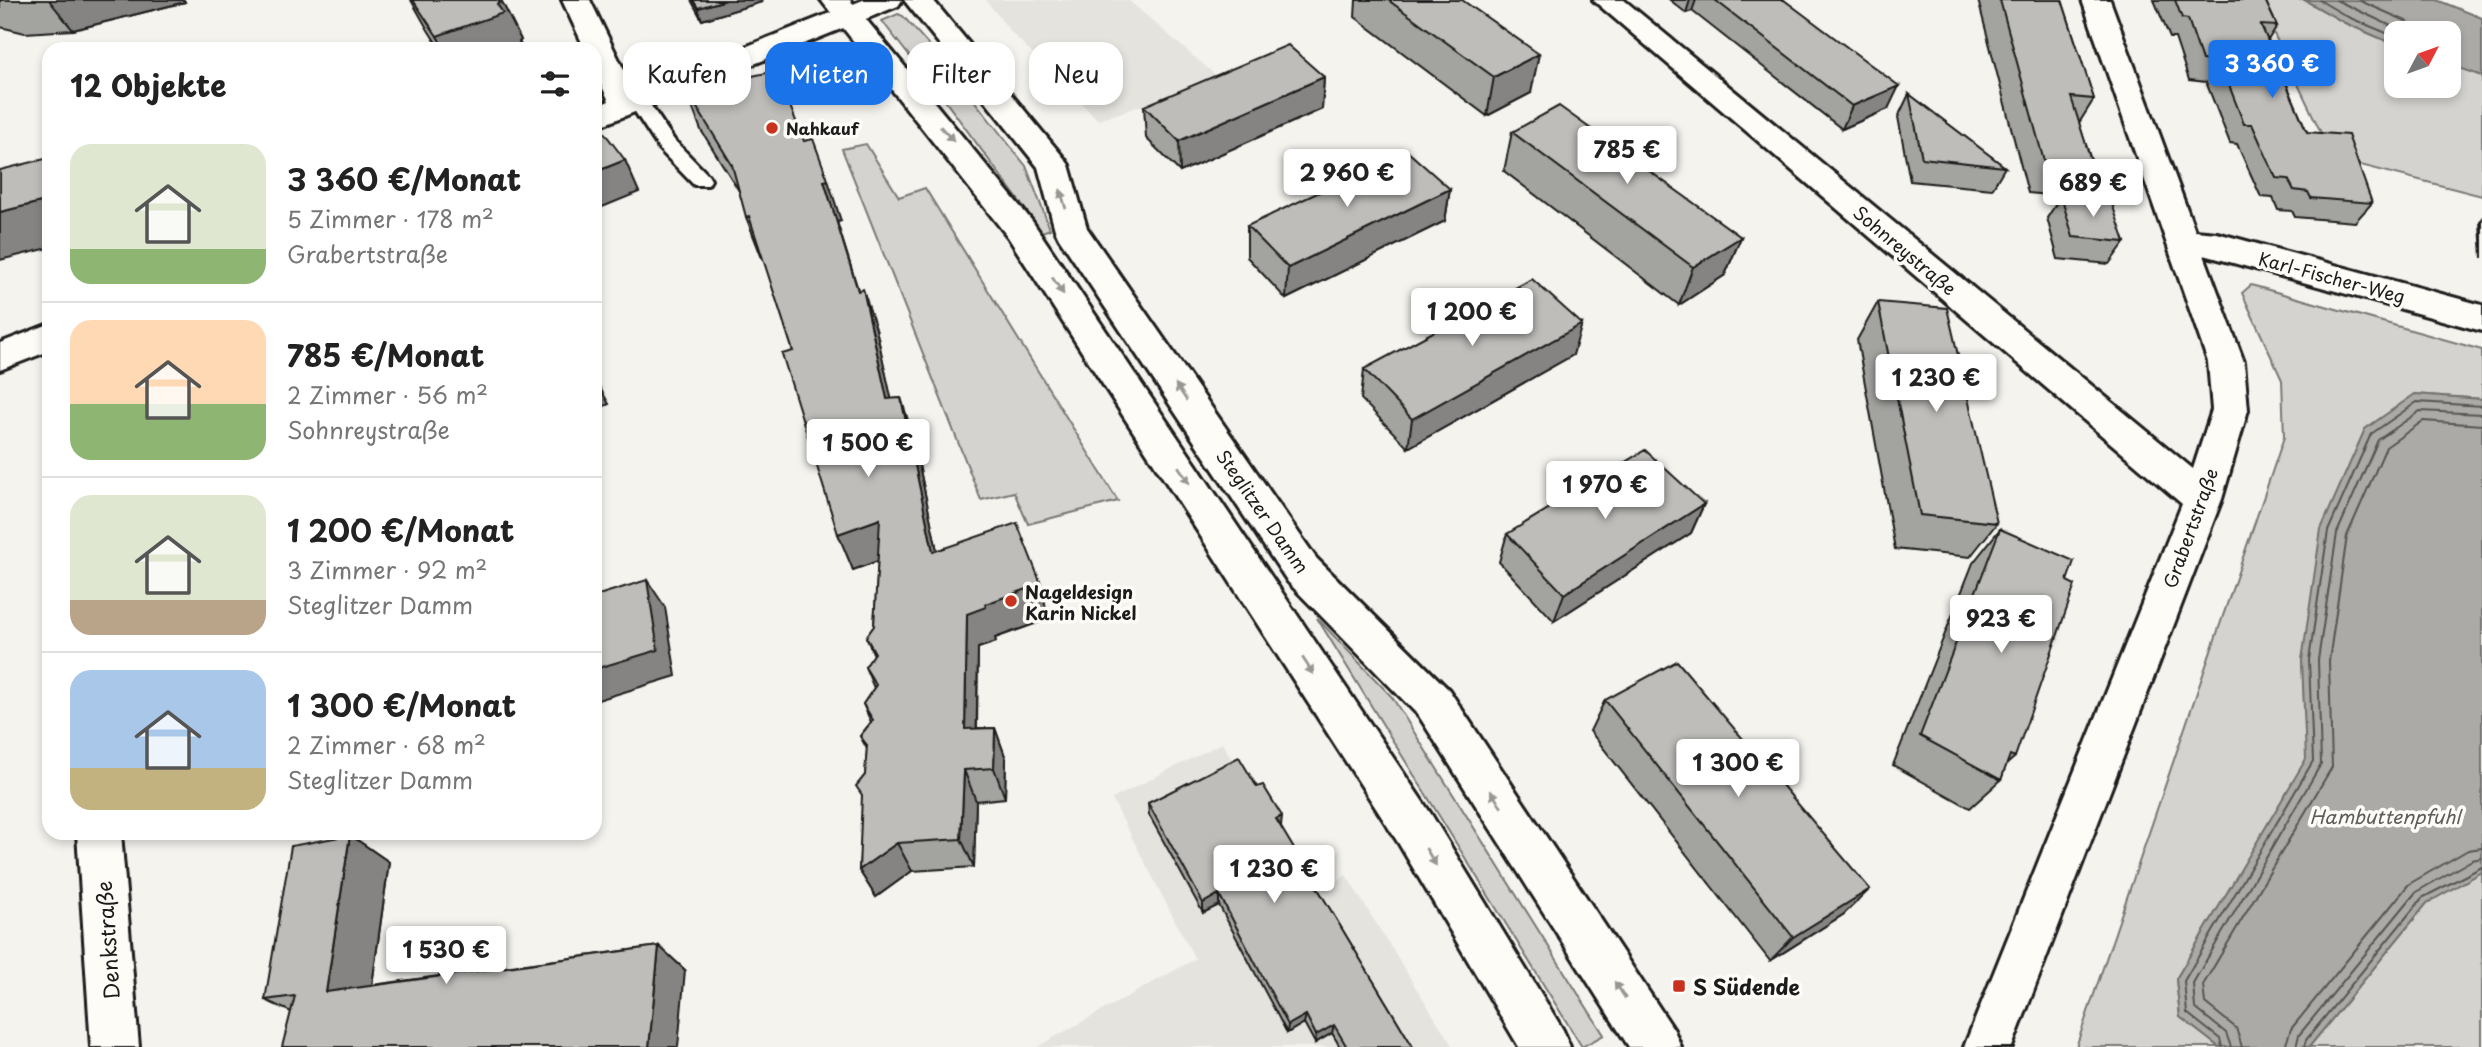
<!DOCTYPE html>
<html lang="de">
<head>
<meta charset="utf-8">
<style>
	:root { --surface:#fff; --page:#f2f2f2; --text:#222; --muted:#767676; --line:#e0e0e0; --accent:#1a73e8 }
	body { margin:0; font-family:"Playpen Sans",sans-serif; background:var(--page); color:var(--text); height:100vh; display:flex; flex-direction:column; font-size:26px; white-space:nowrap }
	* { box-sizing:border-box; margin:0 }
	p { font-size:23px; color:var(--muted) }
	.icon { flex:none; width:38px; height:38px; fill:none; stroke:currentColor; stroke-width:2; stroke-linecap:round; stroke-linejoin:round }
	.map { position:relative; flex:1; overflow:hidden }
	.details { position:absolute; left:42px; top:42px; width:560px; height:798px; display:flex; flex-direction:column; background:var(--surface); border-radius:21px; box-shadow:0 4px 10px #0003 }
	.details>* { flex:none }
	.hud { position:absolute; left:623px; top:42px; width:665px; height:63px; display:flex; gap:14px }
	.needle { width:46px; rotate:49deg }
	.tools { position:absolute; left:2384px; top:21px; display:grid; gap:14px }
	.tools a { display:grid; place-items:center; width:77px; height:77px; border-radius:14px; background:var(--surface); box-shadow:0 4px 10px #0003; font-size:35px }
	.price { position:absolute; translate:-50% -60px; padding:0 16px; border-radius:7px; background:#fff; color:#222; font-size:23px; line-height:46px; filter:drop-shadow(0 2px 4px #0008) }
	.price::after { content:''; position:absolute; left:50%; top:42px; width:21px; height:16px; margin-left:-10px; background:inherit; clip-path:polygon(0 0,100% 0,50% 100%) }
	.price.active { background:var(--accent); color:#fff }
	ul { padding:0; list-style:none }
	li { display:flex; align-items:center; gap:21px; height:175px; padding:0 28px }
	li+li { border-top:2px solid var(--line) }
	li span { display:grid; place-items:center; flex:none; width:196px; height:140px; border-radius:21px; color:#555 }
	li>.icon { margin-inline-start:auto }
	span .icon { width:84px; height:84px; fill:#fffc; stroke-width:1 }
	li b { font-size:30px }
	h2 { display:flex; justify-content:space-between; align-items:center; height:84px; padding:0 28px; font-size:30px }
	.tag { padding:0 24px; border-radius:21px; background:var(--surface); box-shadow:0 4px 10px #0003; font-size:24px; line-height:63px }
	.tag.active { background:var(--accent); color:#fff }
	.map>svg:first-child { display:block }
</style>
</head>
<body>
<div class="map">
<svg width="2482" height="1047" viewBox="0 0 2482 1047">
	<rect width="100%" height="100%" fill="#f4f3ee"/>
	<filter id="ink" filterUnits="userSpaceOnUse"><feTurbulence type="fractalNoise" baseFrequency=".0143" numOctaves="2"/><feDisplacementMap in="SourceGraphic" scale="14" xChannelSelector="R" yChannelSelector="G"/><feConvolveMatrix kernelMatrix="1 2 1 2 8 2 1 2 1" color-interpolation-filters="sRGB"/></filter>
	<g filter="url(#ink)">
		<path fill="#e4e3de" d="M986,0H1128L1220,79L1098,120L1010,31Z
			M1222,743L1257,799L1262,797L1281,827L1276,831L1314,895L1346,875L1453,1047H1037L1195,959L1112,799Z"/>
		<path fill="#d4d3cf" stroke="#787876" stroke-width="2" d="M2258,0H2304L2345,23L2396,45V86H2448V64L2482,76V196L2333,158Z
			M898,14L903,16L936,53L914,62L882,21Z
			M954,80L961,84L1026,166L1050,229L1042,232L938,91L941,84Z
			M866,144L899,197L925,188L1118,501L1028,524L1014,492L981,500L842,149Z
			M2251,285L2482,350V399L2415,394L2302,660L2307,759L2176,979L2180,1017L2219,1047H2076L2284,437L2282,380L2242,293Z
			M1317,618L1392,697L1604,1035L1582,1047Z
			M2482,872V1047H2309L2427,903Z"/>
		<path fill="#abaaa6" stroke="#72716f" stroke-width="2" d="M2305,0H2437L2482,18V76L2448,64V33H2396V45L2345,23Z
			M2415,394L2482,399V872L2427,903L2309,1047H2219L2180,1017L2176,979L2306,759L2302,660L2321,529L2365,429Z"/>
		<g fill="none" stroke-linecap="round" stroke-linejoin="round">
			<path stroke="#555553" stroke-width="2" d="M2319,0L2348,17L2396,37
				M2336,0L2406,33
				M2358,0L2406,21L2419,33
				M2222,1047L2220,1039L2187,1013L2184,981L2313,761L2309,660L2328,531L2371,434L2417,402L2482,406
				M2231,1047L2226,1033L2195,1008L2193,983L2321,764L2318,660L2337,533L2378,440L2420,411L2482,414
				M2242,1047L2236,1028L2205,1003L2203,985L2332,767L2329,661L2347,536L2386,447L2423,421L2482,425
				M2285,1047L2291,1029L2409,884L2468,850L2482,848
				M2296,1047L2299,1035L2416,892L2472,860L2482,858
				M2304,1047L2306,1040L2422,898L2482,867"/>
			<defs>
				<path id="service" d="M970,54L977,56L979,60L977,64L902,89L893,83L895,79Z
					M638,95L645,97L674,140L708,175L711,180L708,185H694L660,150L628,101L631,97Z"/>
				<path id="minor" d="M562,0H590L634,91L863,0H902L898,6L595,128V107L609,101L595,72V49H585Z
					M1593,0H1624L2193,469L2212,410L2208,362L2082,0H2110L2195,231L2217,233L2482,305V331L2204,255L2244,362L2248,410L2222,499L2012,1047H1964L2182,504Z
					M49,324V351L0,370V343Z
					M77,833H121L139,1047H91Z"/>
				<path id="secondary" d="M821,0H850L1032,221L1431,814L1563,1030L1570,1047H1519L1399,844L1008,237Z
					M904,0H933L1064,158L1069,165L1087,228L1316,558L1449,690L1674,1030L1681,1047H1629L1419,716L1288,582L1059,238L1055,230L1038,167Z"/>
			</defs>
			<use href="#service" stroke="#1c1c1c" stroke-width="6"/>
			<use href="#minor" stroke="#1c1c1c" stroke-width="6"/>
			<use href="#secondary" stroke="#1c1c1c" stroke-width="6"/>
			<use href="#service" fill="#fdfcf7" fill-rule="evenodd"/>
			<use href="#minor" fill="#fdfcf7" fill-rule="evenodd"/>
			<use href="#secondary" fill="#fdfcf7" fill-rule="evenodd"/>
		</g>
		<path fill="#a3a3a0" stroke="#1c1c1c" stroke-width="2" d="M0,0H184L185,2L73,30L25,33L0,27Z
			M411,0H501L521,40L519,42L523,49H440L428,30Z
			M691,0H761L762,2L702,20Z
			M1356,0H1462L1531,93L1487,116L1355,17Z
			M1670,0H1784L1888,109L1842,129L1692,11L1686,13Z
			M1978,0H2062L2094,99L2079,123L2094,170L2076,197L2125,242L2109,264L2058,259L2047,218L2061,196L2028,193Z
			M2154,0H2265L2277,26L2268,40L2307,132L2372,203L2355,222L2295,217L2292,211L2278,210L2273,198L2261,197L2237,144L2230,143L2206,82L2189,80L2175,38H2170Z
			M1324,77L1322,109L1180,172L1146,138L1144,106Z
			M738,79L804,141L841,221L837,222L858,291L876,329L891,399L901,398L913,437L937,551L1041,584L1048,619L995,638L996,642L978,648L977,728H995L1006,759L1005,798L976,801L974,867L912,871L876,897L859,870L867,749L860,736L871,722L863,704L874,688L865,667L874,655L866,637L874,626L878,561L853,570L793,351L763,257L762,258L739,191L701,130L685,88Z
			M1909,94L2005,167L1992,189L1910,181L1898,117Z
			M1512,132L1741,237L1725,275L1679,305L1504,171Z
			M1450,189L1445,221L1286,299L1247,257V226Z
			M2482,219V258L2480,222Z
			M1878,302L1997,523L1970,557L1895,549L1857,340Z
			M1573,355L1408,448L1361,399L1364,369Z
			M1704,504L1691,533L1554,621L1499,562L1507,534Z
			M2000,529L2015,757L2006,765L2001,780L1970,808L1893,765L1973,563Z
			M1605,700L1844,914L1770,961L1590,731Z
			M1148,803L1281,828L1413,1047H1340L1332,1033L1315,1043L1304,1023L1287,1033L1219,905L1203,913L1149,815Z
			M350,835L389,862L372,985L659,946L685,970L291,1012L265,1000Z"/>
		<path fill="#858482" stroke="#1c1c1c" stroke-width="2" d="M49,0H184L185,2L73,30Z
			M496,0H501L521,40L519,42L523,49H444L437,36Z
			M726,0H761L762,2L702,20L698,8Z
			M1690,0H1696L1692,11L1686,13Z
			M1539,54L1531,93L1487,116L1494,77Z
			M1324,77L1322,109L1180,172L1179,141Z
			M1899,86L1888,109L1842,129L1852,106Z
			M625,160L639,192L595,210V172Z
			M828,180L841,221L837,222L871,331L824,181Z
			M1450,189L1445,221L1286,299L1288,268Z
			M49,200V248L0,260V212Z
			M749,216L765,257L762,258L746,217Z
			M1741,237L1725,275L1679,305L1693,267Z
			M863,289L876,329L900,438L887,399Z
			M1582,324L1573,355L1408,448L1412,419Z
			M595,379L609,404L595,410Z
			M901,398L913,437L945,588L933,552Z
			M1704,504L1691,533L1554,621L1564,594Z
			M880,519L894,555L853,570L838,534Z
			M647,580L665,607L676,676L595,701V669Z
			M1041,584L1048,619L995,638L996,642L978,648L976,760L965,729L967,614L985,604Z
			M995,728L1006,759L1005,798L994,768Z
			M964,770L976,801L974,867L961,839Z
			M1282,816L1281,827L1276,819Z
			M350,835L389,862L368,1014L326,992Z
			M897,843L912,871L876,897L859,870Z
			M1870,889L1844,914L1770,961L1793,937Z
			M1219,894V905L1203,913V903Z
			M659,946L685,970L678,1047H649Z
			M1306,1015L1304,1023L1287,1033L1288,1025Z
			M1334,1025L1332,1033L1315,1043L1316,1035Z"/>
		<path fill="#bebdba" stroke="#1c1c1c" stroke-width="2" d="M413,0H498L500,3L497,4L503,13L437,36Z
			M693,0H726L698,8Z
			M1388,0H1462L1539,54L1494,77Z
			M1715,0H1784L1899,86L1852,106Z
			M2000,0H2062L2094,99L2071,97L2094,170L2045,165Z
			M2175,0H2265L2277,26L2261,25L2307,132L2348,135L2372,203L2311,198L2308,192L2294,190L2288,179L2276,178L2252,124H2244L2220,62L2202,60L2188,19L2182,18Z
			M1288,45L1324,77L1179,141L1144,106Z
			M734,70L738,79L776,71L804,141L813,139L828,180L824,181L858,291L863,289L887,399L901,398L933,552L1017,523L1041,584L985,604L986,607L967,614L965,729L995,728L994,768L964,770L961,839L897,843L859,870L862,795L856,786L865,775L867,745L860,736L873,720L863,704L876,685L865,667L875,653L866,637L874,626L880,519L838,534L782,354L793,351L749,216L746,217L732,165L685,88Z
			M1909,94L2005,167L1922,158Z
			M1559,106L1741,237L1693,267L1512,132Z
			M597,123L625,160L595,172V124Z
			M1407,151L1450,189L1288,268L1247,226Z
			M49,158V200L0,212V170Z
			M2061,196L2111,201L2125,242L2073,237Z
			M1532,279L1582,324L1412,419L1364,369Z
			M1878,302L1947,308L1997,523L1920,515Z
			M1645,450L1704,504L1564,594L1507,534Z
			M2000,529L2074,561L2067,581L2075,585L2015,757L2010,755L2001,780L1920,736Z
			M647,580L658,650L595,669V596Z
			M1677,661L1870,889L1793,937L1605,700Z
			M1239,757L1257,787L1263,785L1282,816L1276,819L1413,1047H1347L1334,1025L1316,1035L1306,1015L1288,1025L1219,894L1203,903L1148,803Z
			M350,835L326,992L659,946L649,1047H282L295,996L265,1000L291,846Z"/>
		<defs><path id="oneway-solid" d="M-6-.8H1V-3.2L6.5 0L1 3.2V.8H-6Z" transform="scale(1.75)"/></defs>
		<g fill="#989794">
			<use href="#oneway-solid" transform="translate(947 134) rotate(48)"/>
			<use href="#oneway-solid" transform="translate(1063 199) rotate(-106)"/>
			<use href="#oneway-solid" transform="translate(1058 286) rotate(56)"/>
			<use href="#oneway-solid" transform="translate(1181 392) rotate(-124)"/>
			<use href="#oneway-solid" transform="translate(1184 475) rotate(57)"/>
			<use href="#oneway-solid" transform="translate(1308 666) rotate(57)"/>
			<use href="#oneway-solid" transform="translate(1496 799) rotate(-123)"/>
			<use href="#oneway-solid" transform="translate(1431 857) rotate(59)"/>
			<use href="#oneway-solid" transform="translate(1620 990) rotate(-123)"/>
		</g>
	</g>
	<g fill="#c8321e" stroke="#fdfcf7" stroke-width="2.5">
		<circle cx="772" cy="128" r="7"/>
		<circle cx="1011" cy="601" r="7"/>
		<rect x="1672" y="979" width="14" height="14" rx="3.5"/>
	</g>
	<g text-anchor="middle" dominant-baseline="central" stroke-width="7" stroke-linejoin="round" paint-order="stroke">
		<g font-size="16" font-weight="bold" fill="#1c1c1c" stroke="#fdfcf7" text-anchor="start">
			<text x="786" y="128">Nahkauf</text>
		</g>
		<g font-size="18" fill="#1c1c1c" stroke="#fdfcf7">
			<text transform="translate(1905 250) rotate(40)">Sohnreystraße</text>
			<text transform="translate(2332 277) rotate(15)">Karl-Fischer-Weg</text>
			<text transform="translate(1263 511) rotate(55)">Steglitzer Damm</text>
			<text transform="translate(2190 528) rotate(-70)">Grabertstraße</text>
		</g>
		<g font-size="18" font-weight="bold" fill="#1c1c1c" stroke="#fdfcf7" text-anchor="start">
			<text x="1025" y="591">Nageldesign<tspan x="1025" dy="21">Karin Nickel</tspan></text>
		</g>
		<g font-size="19" font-style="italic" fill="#5c5c5a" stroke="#fdfcf7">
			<text x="2385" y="816">Hambuttenpfuhl</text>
		</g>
		<g font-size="21" fill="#1c1c1c" stroke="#fdfcf7">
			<text transform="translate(107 940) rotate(-94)">Denkstraße</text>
		</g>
		<g font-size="21" font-weight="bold" fill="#1c1c1c" stroke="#fdfcf7" text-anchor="start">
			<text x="1693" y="986">S Südende</text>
		</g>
	</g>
</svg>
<div class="tools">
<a><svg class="needle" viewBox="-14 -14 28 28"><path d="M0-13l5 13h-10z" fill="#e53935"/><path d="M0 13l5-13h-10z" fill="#767676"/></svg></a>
</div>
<b class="price active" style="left:2272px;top:100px">3 360 €</b>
<b class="price" style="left:1627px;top:186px">785 €</b>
<b class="price" style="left:1347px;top:209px">2 960 €</b>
<b class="price" style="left:2093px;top:219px">689 €</b>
<b class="price" style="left:1472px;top:348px">1 200 €</b>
<b class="price" style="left:1936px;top:414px">1 230 €</b>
<b class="price" style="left:868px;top:479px">1 500 €</b>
<b class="price" style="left:1605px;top:521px">1 970 €</b>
<b class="price" style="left:2001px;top:655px">923 €</b>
<b class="price" style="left:1738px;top:799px">1 300 €</b>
<b class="price" style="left:1274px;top:905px">1 230 €</b>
<b class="price" style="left:446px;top:986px">1 530 €</b>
<div class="hud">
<a class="tag">Kaufen</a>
<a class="tag active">Mieten</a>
<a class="tag">Filter</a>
<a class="tag">Neu</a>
</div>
<section class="details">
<h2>12 Objekte<svg class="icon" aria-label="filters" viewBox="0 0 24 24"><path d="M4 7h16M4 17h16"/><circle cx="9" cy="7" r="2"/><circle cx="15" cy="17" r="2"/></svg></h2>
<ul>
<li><span style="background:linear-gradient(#dfe7d0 75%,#8fb573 0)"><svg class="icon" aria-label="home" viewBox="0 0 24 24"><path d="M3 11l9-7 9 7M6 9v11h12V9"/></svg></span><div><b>3 360 €/Monat</b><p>5 Zimmer · 178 m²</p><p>Grabertstraße</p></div></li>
<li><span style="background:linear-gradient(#ffd9b3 60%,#8fb573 0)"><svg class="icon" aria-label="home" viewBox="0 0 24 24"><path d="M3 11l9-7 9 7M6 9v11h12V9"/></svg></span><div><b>785 €/Monat</b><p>2 Zimmer · 56 m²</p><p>Sohnreystraße</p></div></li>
<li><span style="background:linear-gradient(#dfe7d0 75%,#b9a48a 0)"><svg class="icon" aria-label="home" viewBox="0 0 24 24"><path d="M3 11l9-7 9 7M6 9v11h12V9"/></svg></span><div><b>1 200 €/Monat</b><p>3 Zimmer · 92 m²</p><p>Steglitzer Damm</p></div></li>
<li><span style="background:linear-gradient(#a9c7e8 70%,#c2b280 0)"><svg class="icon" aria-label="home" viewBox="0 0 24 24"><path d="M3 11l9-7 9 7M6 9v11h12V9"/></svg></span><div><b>1 300 €/Monat</b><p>2 Zimmer · 68 m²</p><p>Steglitzer Damm</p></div></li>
</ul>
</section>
</div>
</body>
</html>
